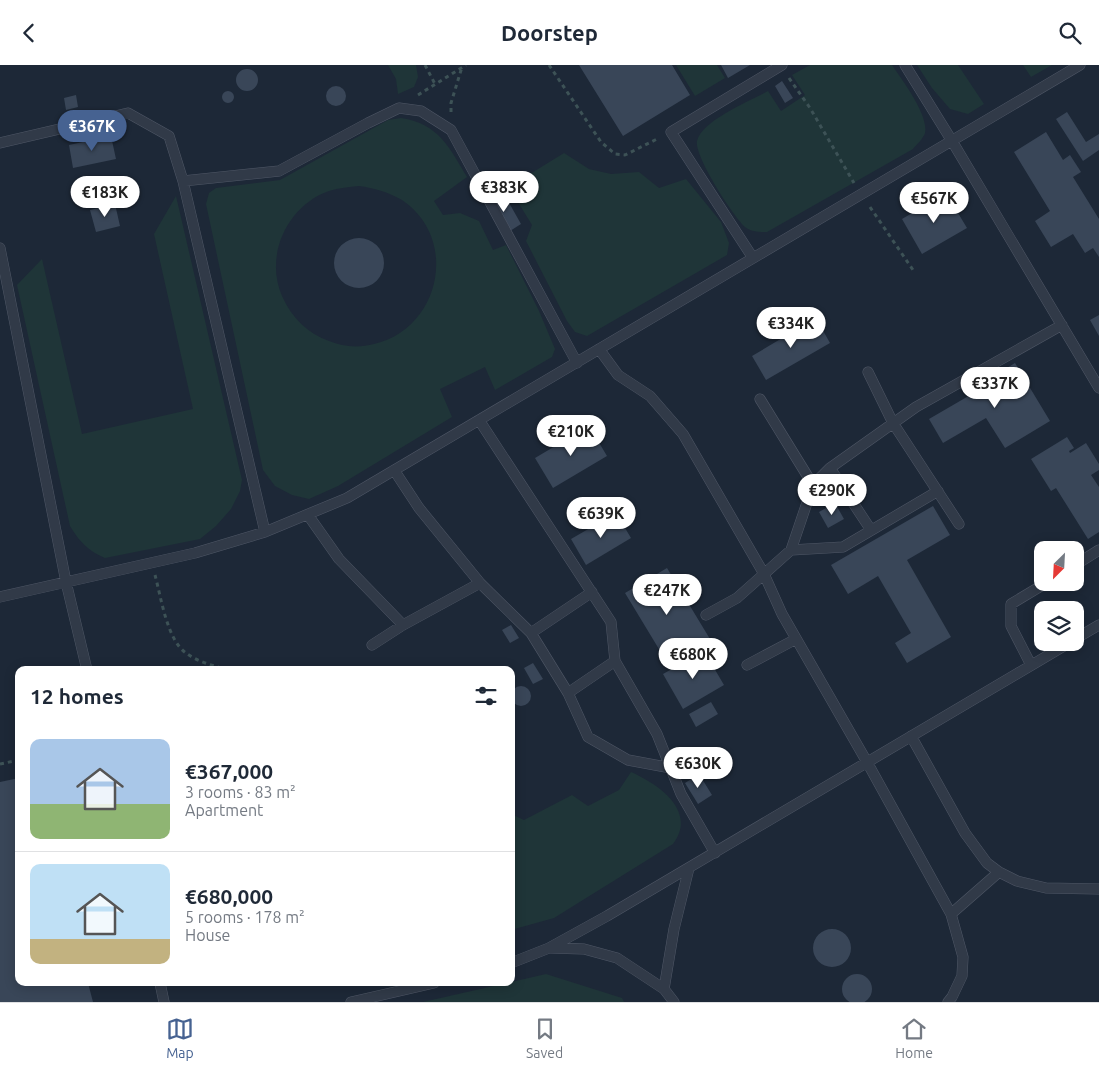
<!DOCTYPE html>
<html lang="en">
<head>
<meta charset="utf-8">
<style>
	:root { --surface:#fff; --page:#f6f6f7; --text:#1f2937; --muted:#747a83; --line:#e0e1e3; --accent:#466291 }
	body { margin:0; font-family:Ubuntu,sans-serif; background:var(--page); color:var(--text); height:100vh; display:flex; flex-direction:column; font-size:19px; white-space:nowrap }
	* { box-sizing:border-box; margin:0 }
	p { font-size:16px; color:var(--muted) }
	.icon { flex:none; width:28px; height:28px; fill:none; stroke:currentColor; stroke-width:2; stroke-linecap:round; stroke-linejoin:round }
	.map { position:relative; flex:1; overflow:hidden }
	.details { position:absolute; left:15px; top:601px; width:500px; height:320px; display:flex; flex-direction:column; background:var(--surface); border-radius:10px; box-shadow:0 2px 12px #0003 }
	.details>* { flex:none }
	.needle { width:32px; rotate:204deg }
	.buttons { position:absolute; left:1034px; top:476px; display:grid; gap:10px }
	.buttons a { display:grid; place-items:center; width:50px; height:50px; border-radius:10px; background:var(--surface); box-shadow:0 2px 12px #0003; font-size:25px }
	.price { position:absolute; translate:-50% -42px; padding:0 11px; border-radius:18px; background:#fff; color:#222; font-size:16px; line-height:32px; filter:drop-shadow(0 1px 2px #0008) }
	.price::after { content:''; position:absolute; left:50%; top:30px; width:15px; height:11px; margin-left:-8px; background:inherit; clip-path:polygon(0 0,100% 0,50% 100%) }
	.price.selected { background:var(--accent); color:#fff }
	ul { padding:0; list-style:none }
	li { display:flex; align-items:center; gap:15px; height:125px; padding:0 15px }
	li+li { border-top:1px solid var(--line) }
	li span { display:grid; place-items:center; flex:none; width:140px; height:100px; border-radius:10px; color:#555 }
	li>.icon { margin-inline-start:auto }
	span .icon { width:60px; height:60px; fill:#fffc; stroke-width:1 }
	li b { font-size:21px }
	h2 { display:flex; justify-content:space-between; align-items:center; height:60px; padding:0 15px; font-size:21px }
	header { display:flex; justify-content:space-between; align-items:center; height:65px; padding:0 15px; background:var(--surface); font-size:22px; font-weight:700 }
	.tabs { display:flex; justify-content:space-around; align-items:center; height:70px; border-top:1px solid var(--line); background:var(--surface); font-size:14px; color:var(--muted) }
	.tabs a { display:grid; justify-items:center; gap:2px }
	.tabs .selected { color:var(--accent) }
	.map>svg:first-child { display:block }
</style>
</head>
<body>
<header><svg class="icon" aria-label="back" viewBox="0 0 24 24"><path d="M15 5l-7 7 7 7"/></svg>Doorstep<svg class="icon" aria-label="search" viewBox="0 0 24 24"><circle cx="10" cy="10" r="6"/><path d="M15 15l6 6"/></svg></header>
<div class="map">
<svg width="1099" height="937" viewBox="0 0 1099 937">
	<rect width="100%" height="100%" fill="#1d2837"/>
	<path fill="#1f3538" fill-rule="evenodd" d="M388,0H416L418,12L414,22L398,29L396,14Z
		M676,0H717L725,13L695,31Z
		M810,0H892C902,15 929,50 925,68C923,74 917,79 913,84L767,167C759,167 751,167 745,162C733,151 694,91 697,76C702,55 750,36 768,26L781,46L805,30L792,10Z
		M917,0H958L984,39L968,49L950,44L932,23Z
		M1023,0H1052L1031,12Z
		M401,53C439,59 449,82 467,112L434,136L443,150L460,148L479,156L493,185L506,180L539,246L555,284L552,292L495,325L485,302L440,324L452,352L338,421L309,434L292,430L275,421L263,405L206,139L209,128L216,123L280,115L388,55ZM359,121C374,123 388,127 402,135C460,174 440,264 374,279C359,283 343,282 329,276C307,268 292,253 282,231C264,190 288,140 329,126C339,123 349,122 359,121Z
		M564,88L589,104L611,109L639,107L659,123L686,114L721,157L729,178L727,190L587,271L575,267L567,256L526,176L532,160L516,134L530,109Z
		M176,131L242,415L240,426L231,444L216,461L200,474L105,493C87,485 80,477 70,461L17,220L42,194L82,369L193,344L154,169Z
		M631,707C658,719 698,746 673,779L554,853L511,865V749L524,755L572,730L588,741L619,725Z
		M546,909L622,933L624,937H423Z"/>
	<path fill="#394658" d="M579,0H672L690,30L623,71Z
		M721,0H750L728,13Z
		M236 15a11 11 0 1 1 22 0a11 11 0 1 1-22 0Z
		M782,16L793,33L785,38L775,21Z
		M326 31a10 10 0 1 1 20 0a10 10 0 1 1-20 0Z
		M222 32a6 6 0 1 1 12 0a6 6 0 1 1-12 0Z
		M76,30L78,42L66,45L64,33Z
		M1067,47L1086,77L1099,69V85L1083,96L1056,54Z
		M1046,67L1063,95L1070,90L1081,107L1073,112L1099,154V192L1093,183L1085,188L1073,169L1051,182L1035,156L1050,146L1014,87Z
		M111,71L116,94L73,103L69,80Z
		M503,127L521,159L505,169L486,138Z
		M946,128L967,163L922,189L902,154Z
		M115,139L120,161L96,167L90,145Z
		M334 198a25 25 0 1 1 50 0a25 25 0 1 1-50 0Z
		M1099,250V271L1090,255Z
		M816,253L830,278L766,315L752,291Z
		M1015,298L1050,356L1005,383L986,353L943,378L929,354L972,329L970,325Z
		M589,361L607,391L553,423L535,393Z
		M1067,372L1074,383L1069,386L1070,388L1086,378L1099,399V405L1091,410L1099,422V467L1088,474L1056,423L1051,426L1031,394Z
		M835,438L844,454L828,463L819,447Z
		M933,441L950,470L907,495L951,572L907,598L895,578L911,568L878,511L848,529L831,500Z
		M616,448L631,473L586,500L571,474Z
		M667,503L710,574L668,599L625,528Z
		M511,560L519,573L510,578L502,565Z
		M704,586L724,620L683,644L663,609Z
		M533,598L543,614L533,619L524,603Z
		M511 631a10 10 0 1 1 20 0a10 10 0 1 1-20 0Z
		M711,637L718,649L696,662L689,649Z
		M699,709L712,730L698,739L685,718Z
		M19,713V918H88L93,937H0V717Z
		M813 883a19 19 0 1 1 38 0a19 19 0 1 1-38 0Z
		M842 924a15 15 0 1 1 30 0a15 15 0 1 1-30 0Z"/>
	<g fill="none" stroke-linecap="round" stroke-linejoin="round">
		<defs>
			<path id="lane" d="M905,0L952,76L1099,323
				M0,78L128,48L169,71L183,116L265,467
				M183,116L279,106L368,58L399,43L421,46L451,65L577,298
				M0,183L66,517L87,605
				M753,193L671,67L782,0
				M599,284L618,310L650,331L683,369L764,509L782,549L867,697L951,849L963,892L962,911L952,932L948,937
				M868,307L893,358L959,459
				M760,334L813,420
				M479,355L611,557L615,596L657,669L681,729L715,788
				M830,403L871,465
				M394,405L419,443L480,518L531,568L568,628L588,672L628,695L671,703
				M308,450L339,494L403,560
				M791,485L843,482L938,426
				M1075,500L1099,485
				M0,532L195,488L265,467L347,433L1080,0
				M706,550L737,533L791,485L813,420L830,403L916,342L1062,260
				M531,568L592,527
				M1075,574L1099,560
				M372,580L403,560L480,518
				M747,600L796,574
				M1031,600L1011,561V539L1046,518
				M568,628L615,596
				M911,671L965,768L987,798L999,807L1017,816L1046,823L1099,824
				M951,849L999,807
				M550,883L584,884L617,893L664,924L674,937
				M511,898L549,883L607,851L1069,578
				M160,918L164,937
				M664,924L674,864L689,803
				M351,937L434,918"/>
		</defs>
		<use href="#lane" stroke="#4f5766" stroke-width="11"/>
		<path stroke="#3d5256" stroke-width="3" stroke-dasharray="4 4" stroke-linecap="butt" d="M425,0L435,19
			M549,0L601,77L615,89L625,90L659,73
			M789,13L810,43L854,118
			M418,30L466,0
			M451,47V38L462,2
			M870,142L913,205
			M155,510C161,532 167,575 186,588C198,597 214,601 229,605
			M0,699L19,695"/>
		<use href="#lane" stroke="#313a48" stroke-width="10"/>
	</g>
</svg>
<div class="buttons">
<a><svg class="needle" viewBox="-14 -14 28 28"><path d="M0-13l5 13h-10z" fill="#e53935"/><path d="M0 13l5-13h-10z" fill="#747a83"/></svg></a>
<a><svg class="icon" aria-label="layers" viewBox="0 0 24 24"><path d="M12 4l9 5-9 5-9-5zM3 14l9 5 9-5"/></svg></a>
</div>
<b class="price selected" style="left:92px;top:87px">€367K</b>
<b class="price" style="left:504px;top:148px">€383K</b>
<b class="price" style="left:105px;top:153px">€183K</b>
<b class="price" style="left:934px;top:159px">€567K</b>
<b class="price" style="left:791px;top:284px">€334K</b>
<b class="price" style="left:995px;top:344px">€337K</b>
<b class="price" style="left:571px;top:392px">€210K</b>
<b class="price" style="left:832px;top:451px">€290K</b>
<b class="price" style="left:601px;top:474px">€639K</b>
<b class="price" style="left:667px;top:551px">€247K</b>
<b class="price" style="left:693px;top:615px">€680K</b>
<b class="price" style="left:698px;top:724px">€630K</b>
<section class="details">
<h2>12 homes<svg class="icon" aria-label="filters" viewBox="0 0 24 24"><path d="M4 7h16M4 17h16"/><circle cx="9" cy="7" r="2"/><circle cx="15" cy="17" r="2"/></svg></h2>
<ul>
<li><span style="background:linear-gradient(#a9c7e8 65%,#8fb573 0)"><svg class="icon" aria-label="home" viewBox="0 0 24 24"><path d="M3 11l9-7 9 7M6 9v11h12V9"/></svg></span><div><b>€367,000</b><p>3 rooms · 83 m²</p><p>Apartment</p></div></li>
<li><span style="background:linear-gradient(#bfe0f5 75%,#c2b280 0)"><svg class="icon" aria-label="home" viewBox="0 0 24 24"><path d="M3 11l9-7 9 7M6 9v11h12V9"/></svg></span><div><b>€680,000</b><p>5 rooms · 178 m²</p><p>House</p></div></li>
</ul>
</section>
</div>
<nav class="tabs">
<a class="selected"><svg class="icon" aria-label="map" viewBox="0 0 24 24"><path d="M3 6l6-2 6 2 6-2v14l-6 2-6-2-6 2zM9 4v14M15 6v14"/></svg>Map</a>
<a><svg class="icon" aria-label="saved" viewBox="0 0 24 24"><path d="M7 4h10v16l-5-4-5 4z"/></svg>Saved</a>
<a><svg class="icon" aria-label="home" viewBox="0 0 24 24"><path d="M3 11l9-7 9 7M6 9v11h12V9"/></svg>Home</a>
</nav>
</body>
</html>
